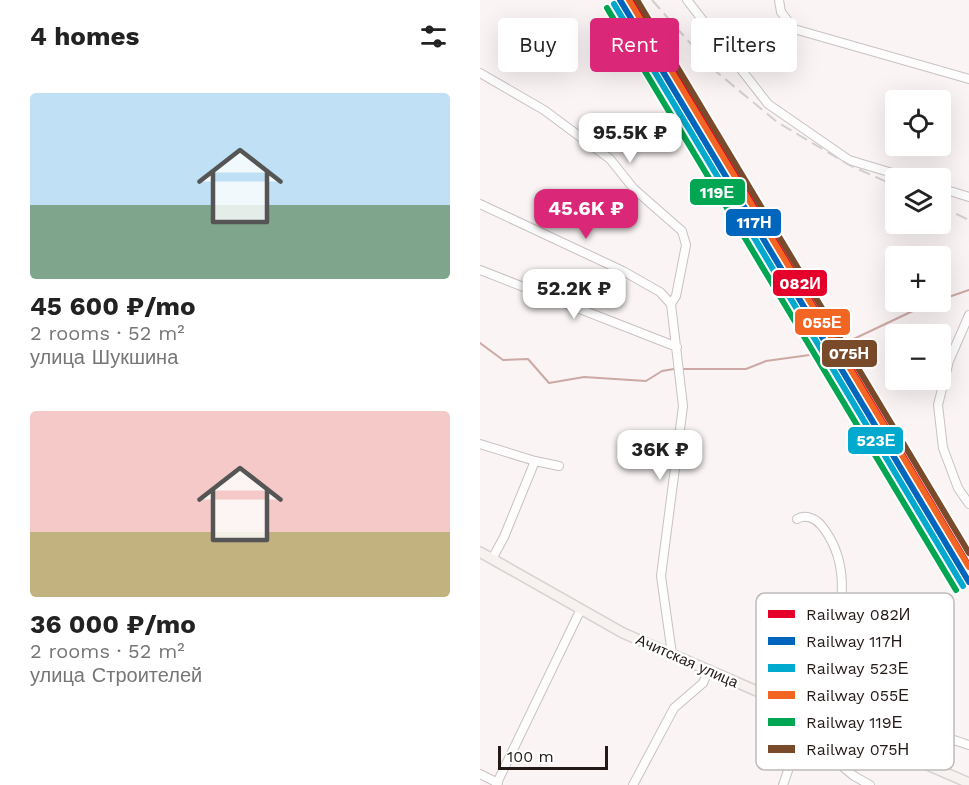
<!DOCTYPE html>
<html lang="en">
<head>
<meta charset="utf-8">
<style>
	:root { --surface:#fff; --page:#f2f2f2; --text:#222; --muted:#767676; --accent:#db2777 }
	body { margin:0; font-family:"Work Sans",sans-serif; background:var(--page); color:var(--text); height:100vh; display:flex; flex-direction:column; font-size:22px; white-space:nowrap }
	* { box-sizing:border-box; margin:0 }
	p { font-size:20px; color:var(--muted) }
	.icon { flex:none; width:33px; height:33px; fill:none; stroke:currentColor; stroke-width:2; stroke-linecap:round; stroke-linejoin:round }
	.map { position:relative; flex:1; overflow:hidden }
	.panel { display:flex; flex-direction:column; background:var(--surface); width:480px }
	.panel>* { flex:none }
	.hud { position:absolute; left:18px; top:18px; width:381px; height:54px; display:flex; gap:12px }
	.tools { position:absolute; left:405px; top:90px; display:grid; gap:12px }
	.tools a { display:grid; place-items:center; width:66px; height:66px; border-radius:6px; background:var(--surface); box-shadow:0 6px 24px #0002; font-size:30px }
	.scale { position:absolute; left:18px; bottom:15px; width:110px; box-sizing:border-box; padding-left:6px; border:3px solid #231917; border-top:0; font-size:16px; line-height:21px; white-space:nowrap; color:#231917; -webkit-text-stroke:4px #fff; paint-order:stroke }
	.price { position:absolute; translate:-50% -51px; padding:0 14px; border-radius:12px; background:#fff; color:#222; font-size:20px; line-height:39px; filter:drop-shadow(0 2px 3px #0008) }
	.price::after { content:''; position:absolute; left:50%; top:36px; width:18px; height:14px; margin-left:-9px; background:inherit; clip-path:polygon(0 0,100% 0,50% 100%) }
	.price.current { background:var(--accent); color:#fff }
	ul { padding:0; list-style:none }
	li { display:grid; align-content:center; gap:12px; height:318px; padding:0 30px }
	li span { display:grid; place-items:center; height:186px; border-radius:6px; color:#555 }
	li>.icon { margin-inline-start:auto }
	span .icon { width:108px; height:108px; fill:#fffc; stroke-width:1 }
	li b { font-size:26px }
	h2 { display:flex; justify-content:space-between; align-items:center; height:72px; padding:0 30px; font-size:26px }
	.pill { padding:0 21px; border-radius:6px; background:var(--surface); box-shadow:0 6px 24px #0002; font-size:21px; line-height:54px }
	.pill.current { background:var(--accent); color:#fff }
	main { display:flex; flex:1; min-height:0 }
	.map>svg:first-child { display:block }
</style>
</head>
<body>
<main>
<section class="panel">
<h2>4 homes<svg class="icon" aria-label="filters" viewBox="0 0 24 24"><path d="M4 7h16M4 17h16"/><circle cx="9" cy="7" r="2"/><circle cx="15" cy="17" r="2"/></svg></h2>
<ul>
<li><span style="background:linear-gradient(#bfe0f5 60%,#7fa58c 0)"><svg class="icon" aria-label="home" viewBox="0 0 24 24"><path d="M3 11l9-7 9 7M6 9v11h12V9"/></svg></span><div><b>45 600 ₽/mo</b><p>2 rooms · 52 m²</p><p>улица Шукшина</p></div></li>
<li><span style="background:linear-gradient(#f6c9c9 65%,#c2b280 0)"><svg class="icon" aria-label="home" viewBox="0 0 24 24"><path d="M3 11l9-7 9 7M6 9v11h12V9"/></svg></span><div><b>36 000 ₽/mo</b><p>2 rooms · 52 m²</p><p>улица Строителей</p></div></li>
</ul>
</section>
<div class="map">
<svg width="489" height="785" viewBox="0 0 489 785">
	<rect width="100%" height="100%" fill="#faf4f4"/>
	<g fill="none" stroke-linecap="round" stroke-linejoin="round">
		<path stroke="#cca9a4" stroke-width="2" d="M460,300L489,290
			M0,343L23,360L48,359L69,383L104,377L166,381L182,371L194,369
			M202,369H266L286,361L344,353L437,309L457,302"/>
		<defs>
			<path id="minor" d="M207,0L288,104L369,160L429,178
				M299,0L301,12L314,29L489,79
				M0,73L64,110L130,159L154,189L202,231L206,245L196,296L191,304
				M460,188L489,197
				M0,204L143,271L180,292L191,304
				M0,270L197,347
				M191,304L203,406L181,576L192,654
				M489,315L469,361L458,405L463,448L478,488L489,504
				M0,444L55,461L79,466
				M317,519C325,514 335,518 341,525C373,564 360,608 356,654C355,666 357,678 357,690C356,701 351,712 348,722
				M12,559L24,537L55,461
				M322,729L337,739L348,755L374,776L390,785
				M412,749C445,730 455,734 489,745
				M0,774L18,783
				M16,785L101,609
				M153,785L194,708L223,683L228,671
				M303,785L328,713"/>
			<path id="major" d="M0,552L143,633L489,783"/>
		</defs>
		<use href="#minor" stroke="#cac1c1" stroke-width="10"/>
		<use href="#major" stroke="#d6d2d1" stroke-width="12"/>
		<use href="#minor" stroke="#fefdfd" stroke-width="8"/>
		<use href="#major" stroke="#f7f1f0" stroke-width="9"/>
		<path stroke="#d2cfcf" stroke-width="2" stroke-dasharray="12 6" stroke-linecap="butt" d="M172,0L233,69L297,122L371,166L416,186
			M460,206L489,220"/>
		<defs>
			<path id="rail-1" d="M151,0L489,566"/>
			<path id="rail-2" d="M140,0L489,582"/>
			<path id="rail-3" d="M134,4L483,586"/>
			<path id="rail-4" d="M149,0L489,567"/>
			<path id="rail-5" d="M127,8L476,590"/>
			<path id="rail-6" d="M157,0L489,553"/>
		</defs>
		<use href="#rail-1" stroke="#fff" stroke-width="10"/>
		<use href="#rail-2" stroke="#fff" stroke-width="10"/>
		<use href="#rail-3" stroke="#fff" stroke-width="10"/>
		<use href="#rail-4" stroke="#fff" stroke-width="10"/>
		<use href="#rail-5" stroke="#fff" stroke-width="10"/>
		<use href="#rail-6" stroke="#fff" stroke-width="10"/>
		<use href="#rail-1" stroke="#e4002b" stroke-width="6"/>
		<use href="#rail-2" stroke="#0065bd" stroke-width="6"/>
		<use href="#rail-3" stroke="#00a9ce" stroke-width="6"/>
		<use href="#rail-4" stroke="#f26522" stroke-width="6"/>
		<use href="#rail-5" stroke="#00a651" stroke-width="6"/>
		<use href="#rail-6" stroke="#7a4b2a" stroke-width="6"/>
	</g>
	<g text-anchor="middle" dominant-baseline="central" stroke-width="5" stroke-linejoin="round" paint-order="stroke">
		<g font-size="15" fill="#231917" stroke="#fff">
			<text transform="translate(207 661) rotate(24)">Ачитская улица</text>
		</g>
	</g>
	<rect x="276" y="593" width="198" height="177" rx="9" fill="#fff" stroke="#bdbab9" stroke-width="1.5"/>
	<rect x="288" y="610" width="27" height="8" fill="#e4002b"/>
	<rect x="288" y="637" width="27" height="8" fill="#0065bd"/>
	<rect x="288" y="664" width="27" height="8" fill="#00a9ce"/>
	<rect x="288" y="691" width="27" height="8" fill="#f26522"/>
	<rect x="288" y="718" width="27" height="8" fill="#00a651"/>
	<rect x="288" y="745" width="27" height="8" fill="#7a4b2a"/>
	<g font-size="16" fill="#231917">
		<text x="326" y="620">Railway 082И</text>
		<text x="326" y="647">Railway 117Н</text>
		<text x="326" y="674">Railway 523Е</text>
		<text x="326" y="701">Railway 055Е</text>
		<text x="326" y="728">Railway 119Е</text>
		<text x="326" y="755">Railway 075Н</text>
	</g>
	<g stroke="#fff" stroke-width="2">
		<rect x="209" y="178" width="57" height="28" rx="6" fill="#00a651"/>
		<rect x="245" y="208" width="57" height="29" rx="6" fill="#0065bd"/>
		<rect x="292" y="269" width="56" height="28" rx="6" fill="#e4002b"/>
		<rect x="314" y="308" width="57" height="28" rx="6" fill="#f26522"/>
		<rect x="341" y="339" width="57" height="29" rx="6" fill="#7a4b2a"/>
		<rect x="367" y="426" width="57" height="29" rx="6" fill="#00a9ce"/>
	</g>
	<g font-size="16" text-anchor="middle" font-weight="bold" fill="#fff">
		<text x="237" y="198">119Е</text>
		<text x="274" y="228">117Н</text>
		<text x="320" y="289">082И</text>
		<text x="342" y="328">055Е</text>
		<text x="369" y="359">075Н</text>
		<text x="396" y="446">523Е</text>
	</g>
</svg>
<div class="tools">
<a><svg class="icon" aria-label="locate" viewBox="0 0 24 24"><circle cx="12" cy="12" r="6"/><path d="M12 2v4M12 18v4M2 12h4M18 12h4"/></svg></a>
<a><svg class="icon" aria-label="layers" viewBox="0 0 24 24"><path d="M12 4l9 5-9 5-9-5zM3 14l9 5 9-5"/></svg></a>
<a>+</a>
<a>−</a>
</div>
<div class="scale">100 m</div>
<b class="price" style="left:150px;top:164px">95.5K ₽</b>
<b class="price current" style="left:106px;top:240px">45.6K ₽</b>
<b class="price" style="left:94px;top:320px">52.2K ₽</b>
<b class="price" style="left:180px;top:481px">36K ₽</b>
<div class="hud">
<a class="pill">Buy</a>
<a class="pill current">Rent</a>
<a class="pill">Filters</a>
</div>
</div>
</main>
</body>
</html>
